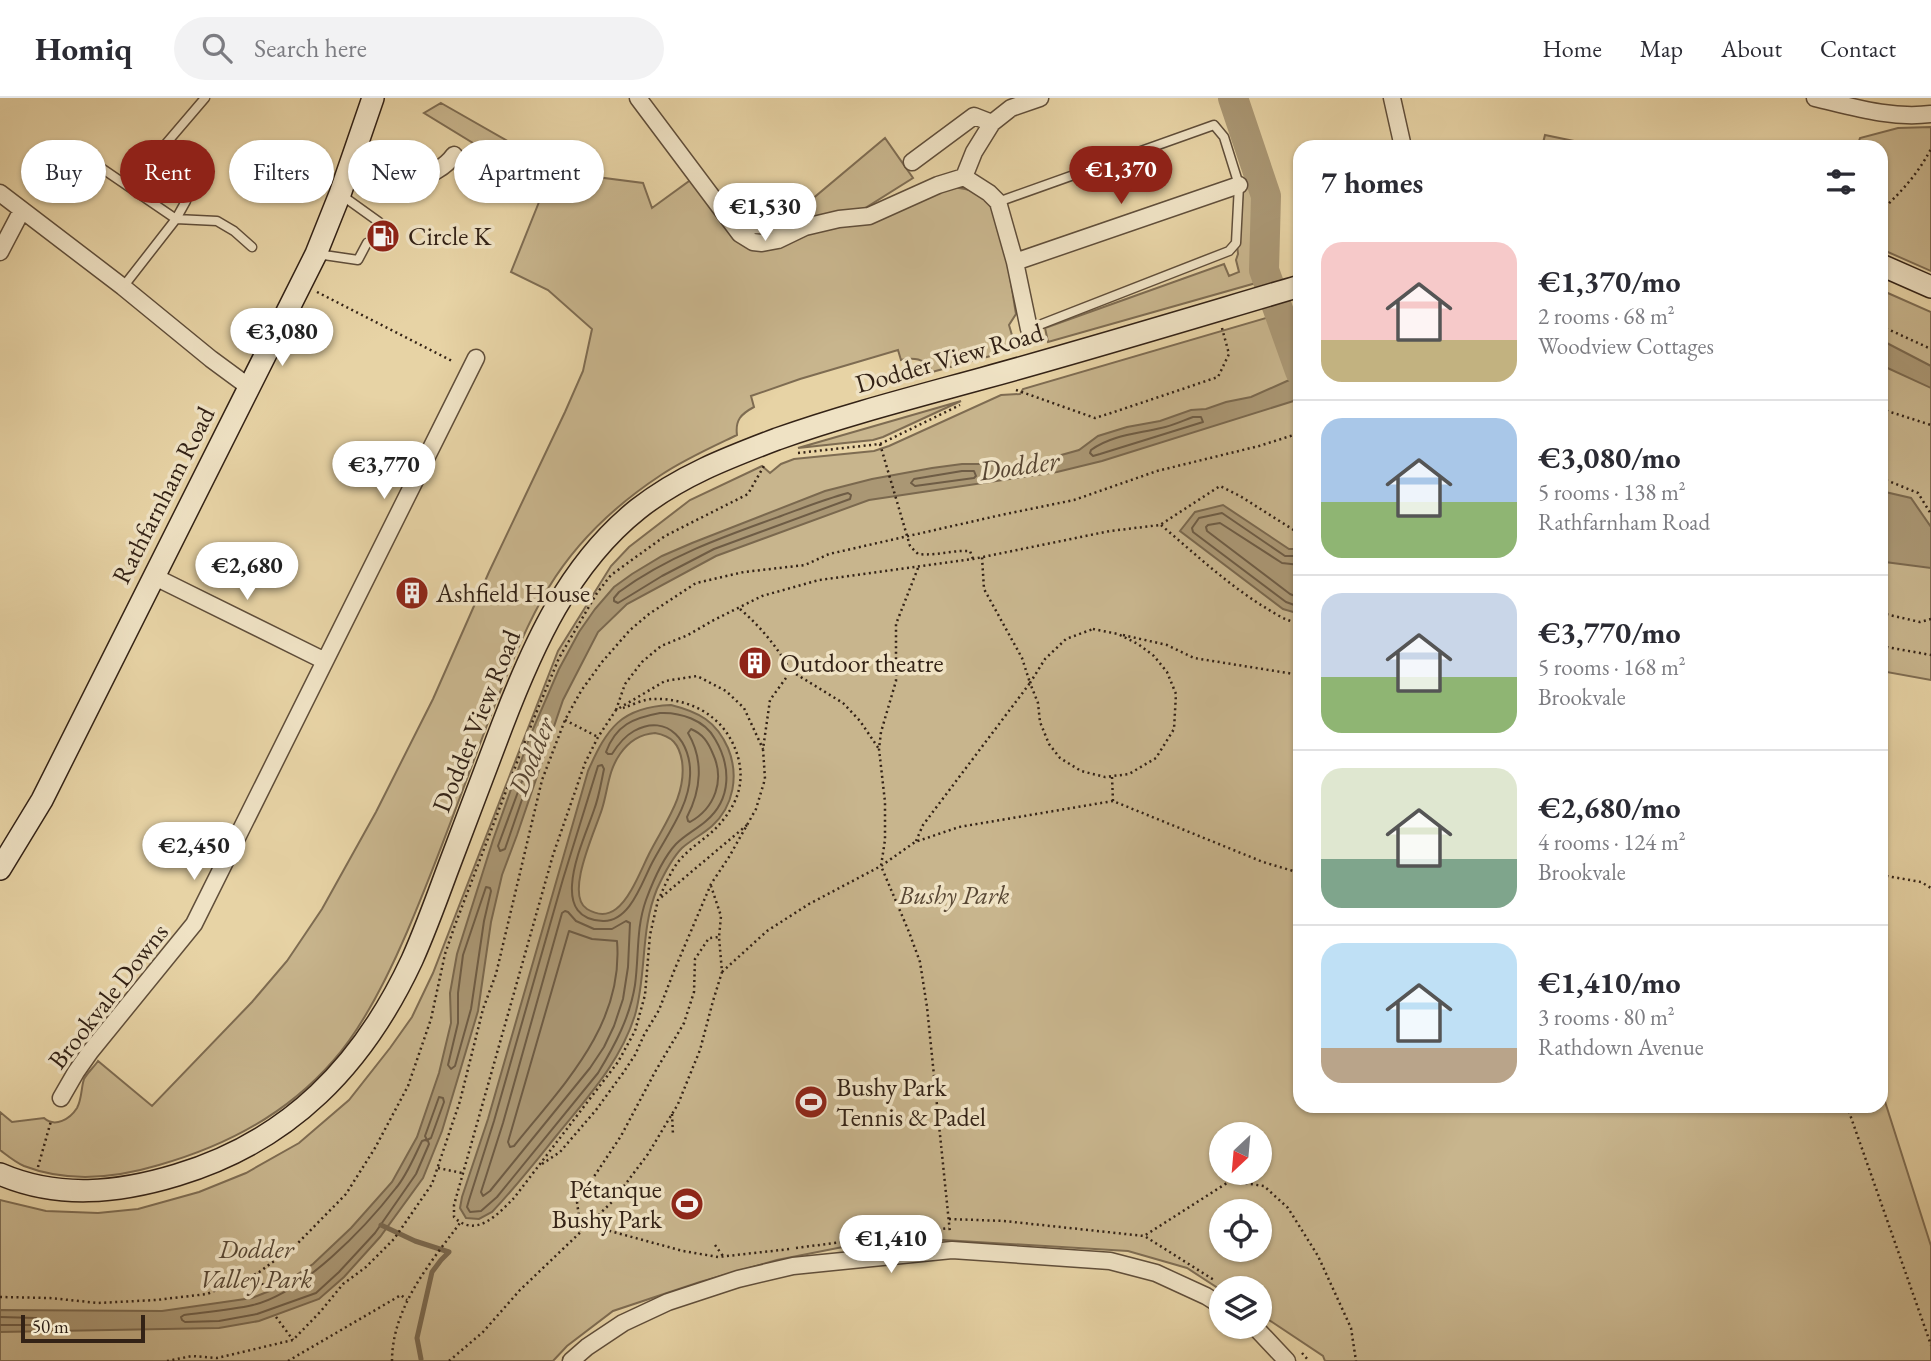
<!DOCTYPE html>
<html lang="en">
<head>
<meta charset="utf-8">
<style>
	:root { --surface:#fff; --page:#f2f2f3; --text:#2b2b33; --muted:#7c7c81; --line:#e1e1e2; --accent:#8f2418 }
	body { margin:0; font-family:"EB Garamond",serif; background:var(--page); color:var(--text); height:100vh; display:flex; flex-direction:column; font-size:26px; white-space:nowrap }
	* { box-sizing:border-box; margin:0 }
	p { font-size:23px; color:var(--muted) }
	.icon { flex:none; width:38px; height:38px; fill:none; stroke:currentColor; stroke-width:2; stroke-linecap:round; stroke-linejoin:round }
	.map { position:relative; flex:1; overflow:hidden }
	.panel { position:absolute; left:1293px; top:42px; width:595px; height:973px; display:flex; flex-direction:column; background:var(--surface); border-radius:21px; box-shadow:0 2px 5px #0004 }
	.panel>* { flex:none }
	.top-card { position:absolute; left:21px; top:42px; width:665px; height:63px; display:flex; gap:14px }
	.needle { width:46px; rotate:206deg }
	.fabs { position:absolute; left:1209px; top:1024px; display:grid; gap:14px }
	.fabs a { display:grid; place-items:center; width:63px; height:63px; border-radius:50%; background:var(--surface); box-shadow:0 2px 5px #0004; font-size:35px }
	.scale { position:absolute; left:21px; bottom:18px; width:124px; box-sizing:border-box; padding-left:7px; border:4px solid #332216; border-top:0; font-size:19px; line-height:24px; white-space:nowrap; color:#332216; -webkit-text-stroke:5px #efe2c4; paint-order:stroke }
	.price { position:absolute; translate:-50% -60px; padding:0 16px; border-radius:24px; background:#fff; color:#222; font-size:23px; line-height:46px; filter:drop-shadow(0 2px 4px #0008) }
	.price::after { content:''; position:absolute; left:50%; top:42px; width:21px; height:16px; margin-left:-10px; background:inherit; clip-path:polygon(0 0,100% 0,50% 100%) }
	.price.current { background:var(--accent); color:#fff }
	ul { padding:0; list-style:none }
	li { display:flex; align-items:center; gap:21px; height:175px; padding:0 28px }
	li+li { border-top:2px solid var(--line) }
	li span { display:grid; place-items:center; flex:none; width:196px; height:140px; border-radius:21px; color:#555 }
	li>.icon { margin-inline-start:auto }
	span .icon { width:84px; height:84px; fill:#fffc; stroke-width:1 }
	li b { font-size:30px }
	h2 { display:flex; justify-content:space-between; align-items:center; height:84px; padding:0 28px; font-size:30px }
	.tag { padding:0 24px; border-radius:32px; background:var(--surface); box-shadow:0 2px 5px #0004; font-size:24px; line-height:63px }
	.tag.current { background:var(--accent); color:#fff }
	header { display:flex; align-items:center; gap:42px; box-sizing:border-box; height:98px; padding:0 35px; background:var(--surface); border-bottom:2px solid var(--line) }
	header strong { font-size:33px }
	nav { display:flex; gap:38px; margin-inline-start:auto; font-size:24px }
	.search { width:490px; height:63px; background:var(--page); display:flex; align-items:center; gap:18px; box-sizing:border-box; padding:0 24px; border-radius:38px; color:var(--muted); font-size:26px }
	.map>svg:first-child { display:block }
</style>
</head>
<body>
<header>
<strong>Homiq</strong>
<div class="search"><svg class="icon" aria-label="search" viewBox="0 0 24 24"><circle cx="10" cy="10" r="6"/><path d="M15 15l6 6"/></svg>Search here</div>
<nav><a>Home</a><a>Map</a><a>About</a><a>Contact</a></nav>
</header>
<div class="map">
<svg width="1931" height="1263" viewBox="0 0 1931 1263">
	<rect width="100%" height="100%" fill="#e7d3a5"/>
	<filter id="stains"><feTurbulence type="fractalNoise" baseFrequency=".00286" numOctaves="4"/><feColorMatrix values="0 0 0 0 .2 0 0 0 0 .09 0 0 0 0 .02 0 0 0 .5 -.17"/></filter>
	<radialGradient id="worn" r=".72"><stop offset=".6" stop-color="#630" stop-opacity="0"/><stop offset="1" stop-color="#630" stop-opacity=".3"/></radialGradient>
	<path fill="#c8b58d" stroke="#7e6c52" stroke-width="2" fill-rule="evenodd" d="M441,5L511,45L550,73L643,85L652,110L692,81L724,125L811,102L885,40L913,80L862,112L814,132L950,89C963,90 976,92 985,101C1004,118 1011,189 1016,216L1009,227L1016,251L932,274C926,260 914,259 901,262L898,252L800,281L751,298L754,309C741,316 735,322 737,337C712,349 685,361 661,377C617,406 577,443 549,489C526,527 510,569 494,609C465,684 439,760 407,834C389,876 364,928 333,963C287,1016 226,1048 159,1067C116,1080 68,1085 24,1068C15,1064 8,1058 0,1052V1014L12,1024L44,1020C55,1030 70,1021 77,1010C82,1001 81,990 84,981C87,975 94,969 98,963L152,1008L252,904L287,863L322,811L376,714L433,601L489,474L565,314L583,273L592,231L548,192L511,174L545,89L424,15Z
		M1931,29V173L1881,151V49H1857L1860,40L1898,30Z
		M1545,37L1603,49H1542Z
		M1244,86L1263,98C1261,126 1253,157 1263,183L1048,244L1045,230L1224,166L1229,178L1239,174L1236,162L1238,156L1237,146Z
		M1881,192L1931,214V582L1881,573Z
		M1300,210V1008H1881V991L1931,1148V1263H1325L1323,1258L1260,1216V1190H1222L1221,1192L1187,1170L1128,1153L927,1141L853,1147L777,1162L700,1184L613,1213L567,1248L553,1263H0V1102L46,1113L98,1115L138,1111L199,1094L246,1075L299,1045L349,1002L390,950L412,919L433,875L558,553L611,468L629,449L690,402L762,368L770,375L781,366L794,361L874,353L889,348L1001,297L1020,296L1023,291ZM1222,1036H1260V1074H1222ZM1222,1113H1260V1152H1222Z
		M961,303L883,339L873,342L798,350Z"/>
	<path fill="#aa9774" stroke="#7a684e" stroke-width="2" fill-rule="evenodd" d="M1881,242L1931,268V290L1881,267Z
		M1300,279V301L1102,363L1057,374L869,402L716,458L627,506L598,534L563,602L517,737L502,777L491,824L478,913L442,1033L423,1080L380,1139L344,1179L319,1201L259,1223L219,1230L0,1234V1212L162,1213L252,1200L277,1190L313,1166L351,1130L392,1084L417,1039L439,975L451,925L450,895L457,856L493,742L530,638L559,571L579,534L595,511L614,489L632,476L662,458L692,445L825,393L872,381L932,370L962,366H1012L1047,361L1079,352L1098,338L1127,329L1160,323L1191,312L1206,311L1226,304L1251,299L1287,283Z
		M1881,393L1911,400L1931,429V470L1885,464L1881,461Z
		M1223,407L1289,451H1300V516L1283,511L1180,433L1195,414Z
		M671,607C699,614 716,623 728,650C739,677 734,708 712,728C703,736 691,742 682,750C671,761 663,778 657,791C640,832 647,875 635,917C621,963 587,1000 557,1037C536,1063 515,1090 492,1114L479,1121L466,1120L460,1110L462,1099L488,1021L588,673C607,630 621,609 671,607ZM655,635C672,638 679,646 682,663C687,698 664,726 649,756C641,772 630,801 616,811C607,818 597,817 587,811C564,797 596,731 602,711C608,692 608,673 620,656C629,643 640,636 655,635Z"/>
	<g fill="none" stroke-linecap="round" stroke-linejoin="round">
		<path stroke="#6e5c45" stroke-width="2" d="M1193,319H1201L1203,324L1100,356L1093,358L1090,355L1091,352C1112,337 1136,336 1161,330C1172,328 1182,323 1193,319Z
			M962,373H974L976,378L974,380L915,388L911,385L914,381Z
			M848,395L851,397L850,401L714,451L662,478L618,505L614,503V500L619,494C668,458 725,438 781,418C803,410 825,401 848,395Z
			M1300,458H1285L1222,415L1199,420L1192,430L1193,434L1286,504L1300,509
			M1300,467L1282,465L1220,425L1208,427L1206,429L1207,433L1290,496L1300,500
			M660,615C680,614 705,622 715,641C731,668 732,701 706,723C697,731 685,737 676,746C662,761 653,783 646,802C636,830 639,858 635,887C630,919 615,947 598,975L497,1099L481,1113L470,1114L467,1109L469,1102L494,1023L563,781L598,668L602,667L604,671C601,685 599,699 594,712C584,742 545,821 603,823C630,824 642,784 652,765C666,738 689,709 690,678C692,645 668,614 634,633C625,638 617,648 612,656H608L606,654C616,627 633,620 660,615Z
			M691,631C703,636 708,644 713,656C725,682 715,710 690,724L688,723L687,719C701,692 704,662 688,635Z
			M522,683H526L527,687L505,751L500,753L498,748Z
			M486,789L490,790L491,793L484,823L471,911L455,968L451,971L448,967L458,925V895L463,857Z
			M565,813L568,814L576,823L594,831H612L626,823L630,825L628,869L623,901L614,928L604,949L590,970L490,1093L483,1098L481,1094L503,1025L562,815Z
			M569,833L592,841L617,843C624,927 563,987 514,1048L510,1049L508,1044Z
			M439,999L443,1000L444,1004L431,1040L427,1042L425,1038Z
			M425,1042L428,1043L429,1046L416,1076L375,1135L339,1174L316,1195L257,1216L219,1223L185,1224L182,1222L181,1219L184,1217C207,1214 231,1212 253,1207C303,1195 365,1130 396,1090C407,1077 414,1059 422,1043Z
			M0,1219L36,1220L39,1223L36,1227H0"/>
		<path stroke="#7a684e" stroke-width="5" d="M381,1127L415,1143L449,1154L441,1162L432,1174L417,1240L421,1261"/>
		<path stroke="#aa9774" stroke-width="30" d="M1233,0L1266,98L1264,172L1300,273"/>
		<defs>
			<path id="lane" d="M205,0L158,55L186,87V103L176,121L217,123L234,133L252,149
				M94,65L176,121L123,189
				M340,96L379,124L375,131
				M998,104L1214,27L1224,39L1239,87L1236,145L1229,153L1029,231
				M317,156L358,162L367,145"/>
			<path id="street" d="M638,0L740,136L753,144L762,145L778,142L805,129L839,121L869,118L938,87L964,79L989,95L998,104L1015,164L1029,231
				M1392,0L1403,49
				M1815,0C1853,9 1891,21 1931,16
				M351,64L391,84L404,88C421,80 443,73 454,57
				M912,64L974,18L992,25L1011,10L1040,0
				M964,79L974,54L992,25
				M0,95L123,189L211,261L249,289
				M731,124L744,127L802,128
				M0,154L22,112
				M1015,164L1239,87
				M153,478L325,563
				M61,1000L76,974L90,954L194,826L476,260
				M1254,1228L1287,1263
				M571,1263L587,1249L623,1225L668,1204L738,1181L793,1168L952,1152L1110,1163L1156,1175L1206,1198L1222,1208"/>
			<path id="secondary" d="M1881,167L1931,189
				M0,771L42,702L316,156L340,96L373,0
				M0,1076C58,1101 118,1095 177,1077C290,1043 363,967 412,862C425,833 436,803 447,773C465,725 484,676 502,628C533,547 569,466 638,411C680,378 727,360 777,341C845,317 915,299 984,280C1090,251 1195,219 1300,188"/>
		</defs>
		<use href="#lane" stroke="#604e3a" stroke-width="11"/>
		<use href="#street" stroke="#604e3a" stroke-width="19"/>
		<use href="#secondary" stroke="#332216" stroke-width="24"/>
		<path stroke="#332216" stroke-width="2.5" stroke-dasharray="2 3.5" stroke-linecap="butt" d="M1881,113C1902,93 1917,77 1931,51
			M317,194L454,264
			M1881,228L1931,251
			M1016,292L1095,320L1111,315L1218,279L1229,256L1222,230
			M1881,311L1931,327
			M798,355L880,346L960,307
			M1881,380L1918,395L1931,416
			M1161,427C1194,455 1225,484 1261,507C1273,514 1286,524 1300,525
			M918,470L896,526V583L881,634L879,651L885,704V742L881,768L909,834L920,864L927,909L950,1135
			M740,511C761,529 777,549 791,573
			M1881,515L1920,524L1931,521
			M1093,531L1118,536L1138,546L1154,558L1167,574L1176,596L1174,631L1156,660L1129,676L1105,679L1081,673L1060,660L1049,646L1040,624L1038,605L1030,585L1045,561L1066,541Z
			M1123,537L1167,547L1194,560L1300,577
			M1881,548L1931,557
			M623,610C632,607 644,601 653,601C674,600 698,607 713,620C733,636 745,666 739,691C736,705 727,718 718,728C706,741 690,749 678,764C670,775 664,789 659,801
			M616,612L625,586L642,564L661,548L688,537L712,523L762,498L819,482L973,461L1110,433L1160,427L1220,388L1240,398L1300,436
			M565,622L598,639
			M1112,679L1113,703
			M747,727L658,802L650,837L645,897L635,933L618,964L514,1100C498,1116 476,1141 454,1119V1107L553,757L585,665L598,639L616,612L665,583L697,578L726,593L744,610L763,651
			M916,743L923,727L1030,585L1022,560L984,491L982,459
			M1881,777L1921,784L1931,790
			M722,874L767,833L809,806L881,768L915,744L959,729L1113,703L1263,764L1300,775
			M1847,1008L1931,1247
			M672,1016L673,1037
			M542,1066L560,1054L596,1012L623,975L635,957L644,937L659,912L674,873L711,786L729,759L756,711L765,681L763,651L770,602L791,573L843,605L860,623L879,651
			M38,1069L51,1023
			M438,1070L462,1075
			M949,1121L1004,1123L1144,1138L1230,1083L1264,1088L1288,1110L1318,1158L1351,1230L1356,1263
			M588,1127L683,1153L718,1159L790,1151
			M581,1133L577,1104L621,1038L655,974L684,925L694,894L695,861L709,840L719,839
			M1146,1139L1214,1182
			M715,1147L723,1158
			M796,1150L949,1130
			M258,1175L264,1190
			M0,1199L50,1200L98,1205L156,1202L207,1196L258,1175L297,1146L346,1096L375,1050L408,988L431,921L445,856L455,827L532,625L559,560L597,495L611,477L665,438L748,396L765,366
			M276,1219L293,1242
			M1302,1255L1309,1263
			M167,1263L192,1258L217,1260L293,1242L321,1213L343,1186L366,1169L394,1141L432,1086L460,1003L483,911L496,876L542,682L565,622L581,593L602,564L630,532L649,516L696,485L744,474L805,467L829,456L1001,417L1074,402L1157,373L1259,348L1300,335
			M288,1263L401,1197L407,1202
			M392,1263C392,1210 430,1165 460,1125
			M449,1263L483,1234L520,1192L612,1104L648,1056L678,1006L700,952L713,903L722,874L719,839L721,818L711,788"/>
		<use href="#lane" stroke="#efe2c4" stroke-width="8"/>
		<use href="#street" stroke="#efe2c4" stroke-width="16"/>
		<use href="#secondary" stroke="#efe2c4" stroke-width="21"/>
		<path stroke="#332216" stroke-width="2.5" stroke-dasharray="2 3.5" stroke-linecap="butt" d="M880,346L910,448L918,456C936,458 952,452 970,453L973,461"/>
	</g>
	<defs>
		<symbol id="fuel-disc" viewBox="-11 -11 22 22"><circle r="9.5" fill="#8f2418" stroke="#efe2c4"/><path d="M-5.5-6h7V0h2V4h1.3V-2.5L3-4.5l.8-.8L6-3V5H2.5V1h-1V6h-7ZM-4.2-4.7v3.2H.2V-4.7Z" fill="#fff"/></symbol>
		<symbol id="building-disc" viewBox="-11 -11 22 22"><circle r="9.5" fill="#8f2418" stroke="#efe2c4"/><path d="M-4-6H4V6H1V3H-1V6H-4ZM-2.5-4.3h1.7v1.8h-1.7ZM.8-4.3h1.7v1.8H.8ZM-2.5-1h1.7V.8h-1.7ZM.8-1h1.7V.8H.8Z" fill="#fff"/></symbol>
		<symbol id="stadium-disc" viewBox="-11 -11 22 22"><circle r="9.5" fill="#8f2418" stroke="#efe2c4"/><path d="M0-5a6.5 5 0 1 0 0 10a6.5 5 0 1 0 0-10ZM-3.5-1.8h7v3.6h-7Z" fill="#fff"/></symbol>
	</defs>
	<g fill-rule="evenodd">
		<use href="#fuel-disc" x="364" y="119" width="38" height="38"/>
		<use href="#building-disc" x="393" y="476" width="38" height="38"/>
		<use href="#building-disc" x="736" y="546" width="38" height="38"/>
		<use href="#stadium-disc" x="792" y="985" width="38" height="38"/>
		<use href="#stadium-disc" x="668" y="1087" width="38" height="38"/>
	</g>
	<g text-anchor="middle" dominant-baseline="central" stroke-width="7" stroke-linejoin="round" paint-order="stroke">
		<g font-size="26" fill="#332216" stroke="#efe2c4" text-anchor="start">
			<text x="408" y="138">Circle K</text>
			<text x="436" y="495">Ashfield House</text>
			<text x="780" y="565">Outdoor theatre</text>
			<text x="836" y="989">Bushy Park<tspan x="836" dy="30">Tennis &amp; Padel</tspan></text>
			<text x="662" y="1091" text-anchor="end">Pétanque<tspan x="662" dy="30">Bushy Park</tspan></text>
		</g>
		<g font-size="26" fill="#332216" stroke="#efe2c4">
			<text transform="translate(949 260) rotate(-16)">Dodder View Road</text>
			<text transform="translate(163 397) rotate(-63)">Rathfarnham Road</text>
			<text transform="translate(476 623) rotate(-68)">Dodder View Road</text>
			<text transform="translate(108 898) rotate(-52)">Brookvale Downs</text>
		</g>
		<g font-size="26" font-style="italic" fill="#584734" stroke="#efe2c4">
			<text x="954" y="797">Bushy Park</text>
			<text x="256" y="1151">Dodder<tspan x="256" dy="30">Valley Park</tspan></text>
		</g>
		<g font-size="28" font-style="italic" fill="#574532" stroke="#efe2c4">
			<text transform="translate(1019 367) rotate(-8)">Dodder</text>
			<text transform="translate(531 658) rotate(-68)">Dodder</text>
		</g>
	</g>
	<rect width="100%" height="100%" filter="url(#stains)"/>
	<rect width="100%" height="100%" fill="url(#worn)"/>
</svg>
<div class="fabs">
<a><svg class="needle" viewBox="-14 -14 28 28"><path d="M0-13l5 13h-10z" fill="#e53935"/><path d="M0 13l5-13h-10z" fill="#7c7c81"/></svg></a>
<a><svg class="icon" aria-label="locate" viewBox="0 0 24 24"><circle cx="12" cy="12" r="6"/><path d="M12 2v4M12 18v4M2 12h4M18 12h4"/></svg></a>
<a><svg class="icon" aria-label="layers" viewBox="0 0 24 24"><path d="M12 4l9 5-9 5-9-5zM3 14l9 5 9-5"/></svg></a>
</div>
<div class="scale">50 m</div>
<b class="price current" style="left:1121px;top:108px">€1,370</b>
<b class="price" style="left:765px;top:145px">€1,530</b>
<b class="price" style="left:282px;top:270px">€3,080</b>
<b class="price" style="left:384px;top:403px">€3,770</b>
<b class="price" style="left:247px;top:504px">€2,680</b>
<b class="price" style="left:194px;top:784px">€2,450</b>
<b class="price" style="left:891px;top:1177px">€1,410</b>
<div class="top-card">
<a class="tag">Buy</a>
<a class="tag current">Rent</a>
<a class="tag">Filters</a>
<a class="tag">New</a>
<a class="tag">Apartment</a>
</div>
<section class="panel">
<h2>7 homes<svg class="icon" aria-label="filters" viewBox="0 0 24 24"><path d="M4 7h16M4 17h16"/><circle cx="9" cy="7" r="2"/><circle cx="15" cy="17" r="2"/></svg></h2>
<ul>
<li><span style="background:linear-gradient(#f6c9c9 70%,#c2b280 0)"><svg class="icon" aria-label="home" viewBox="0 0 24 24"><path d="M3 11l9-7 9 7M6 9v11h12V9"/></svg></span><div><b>€1,370/mo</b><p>2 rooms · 68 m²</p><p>Woodview Cottages</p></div></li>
<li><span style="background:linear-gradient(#a9c7e8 60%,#8fb573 0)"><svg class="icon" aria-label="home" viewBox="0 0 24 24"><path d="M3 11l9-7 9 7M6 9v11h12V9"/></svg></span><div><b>€3,080/mo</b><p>5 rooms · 138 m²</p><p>Rathfarnham Road</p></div></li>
<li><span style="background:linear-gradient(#c9d6e8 60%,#8fb573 0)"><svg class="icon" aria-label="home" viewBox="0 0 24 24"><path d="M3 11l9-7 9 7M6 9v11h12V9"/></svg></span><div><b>€3,770/mo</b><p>5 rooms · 168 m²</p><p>Brookvale</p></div></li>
<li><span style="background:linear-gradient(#dfe7d0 65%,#7fa58c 0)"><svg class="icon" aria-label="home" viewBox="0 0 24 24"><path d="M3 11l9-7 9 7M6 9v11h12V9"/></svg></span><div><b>€2,680/mo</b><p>4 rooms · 124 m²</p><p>Brookvale</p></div></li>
<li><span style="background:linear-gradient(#bfe0f5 75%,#b9a48a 0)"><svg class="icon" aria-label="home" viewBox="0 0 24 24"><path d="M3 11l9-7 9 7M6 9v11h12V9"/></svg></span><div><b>€1,410/mo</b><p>3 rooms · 80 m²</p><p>Rathdown Avenue</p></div></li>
</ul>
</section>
</div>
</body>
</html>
